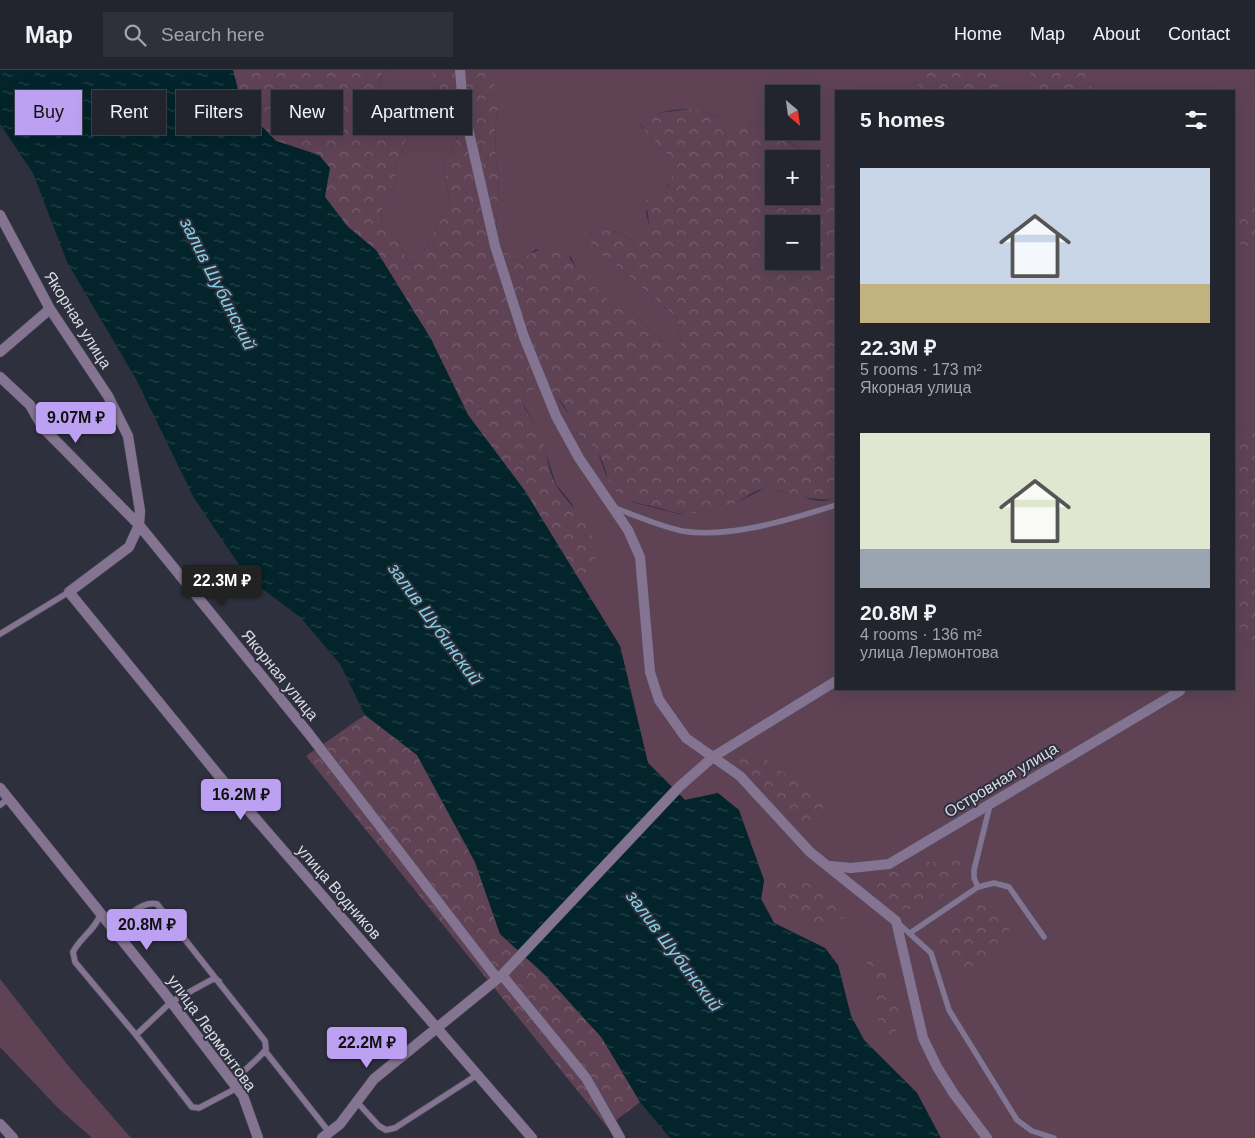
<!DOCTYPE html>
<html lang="en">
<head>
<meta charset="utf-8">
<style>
	:root { --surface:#22242e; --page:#2e303a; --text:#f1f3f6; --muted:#a2a4aa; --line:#3f414a; --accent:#bca0f2 }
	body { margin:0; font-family:Arial,sans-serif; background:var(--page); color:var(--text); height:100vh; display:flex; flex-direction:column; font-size:19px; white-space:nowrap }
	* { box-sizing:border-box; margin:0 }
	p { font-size:16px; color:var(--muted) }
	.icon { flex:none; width:28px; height:28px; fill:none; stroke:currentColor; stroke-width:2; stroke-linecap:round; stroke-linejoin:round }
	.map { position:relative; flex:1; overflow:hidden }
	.panel { position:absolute; left:835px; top:20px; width:400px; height:600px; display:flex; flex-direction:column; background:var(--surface); border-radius:0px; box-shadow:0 5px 20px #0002,0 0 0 1px var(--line) }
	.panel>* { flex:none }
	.guide { position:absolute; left:15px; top:20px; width:475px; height:45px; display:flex; gap:10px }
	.needle { width:32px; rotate:151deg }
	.fabs { position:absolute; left:765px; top:15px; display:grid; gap:10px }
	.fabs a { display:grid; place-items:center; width:55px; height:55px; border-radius:0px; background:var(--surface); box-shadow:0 5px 20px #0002,0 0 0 1px var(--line); font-size:25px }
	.price { position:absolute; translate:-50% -42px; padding:0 11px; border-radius:5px; background:var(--accent); color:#111; font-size:16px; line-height:32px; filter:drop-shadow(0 1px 2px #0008) }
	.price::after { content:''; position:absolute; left:50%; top:30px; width:15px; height:11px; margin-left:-8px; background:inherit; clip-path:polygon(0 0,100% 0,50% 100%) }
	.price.current { background:#222; color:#fff }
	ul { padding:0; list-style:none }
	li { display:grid; align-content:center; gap:10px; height:265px; padding:0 25px }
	li span { display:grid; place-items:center; height:155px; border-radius:0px; color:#555 }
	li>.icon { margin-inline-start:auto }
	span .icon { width:90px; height:90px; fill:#fffc; stroke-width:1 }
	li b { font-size:21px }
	h2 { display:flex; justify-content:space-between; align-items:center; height:60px; padding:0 25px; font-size:21px }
	.tag { padding:0 18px; border-radius:0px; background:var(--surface); box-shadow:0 5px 20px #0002,0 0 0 1px var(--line); font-size:18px; line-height:45px }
	.tag.current { background:var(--accent); color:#111 }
	header { display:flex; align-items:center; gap:30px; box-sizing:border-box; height:70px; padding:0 25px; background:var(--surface); border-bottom:1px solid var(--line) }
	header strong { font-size:24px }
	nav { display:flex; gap:28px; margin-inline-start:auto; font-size:18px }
	.search { width:350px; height:45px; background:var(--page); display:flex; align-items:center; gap:12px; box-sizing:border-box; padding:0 18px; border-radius:0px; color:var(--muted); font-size:19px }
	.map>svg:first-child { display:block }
</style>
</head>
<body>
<header>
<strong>Map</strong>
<div class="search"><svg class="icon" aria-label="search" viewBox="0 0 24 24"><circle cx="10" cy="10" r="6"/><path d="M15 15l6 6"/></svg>Search here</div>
<nav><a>Home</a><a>Map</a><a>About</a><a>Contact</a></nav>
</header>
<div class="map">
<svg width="1255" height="1068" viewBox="0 0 1255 1068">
	<defs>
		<pattern id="forest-crowns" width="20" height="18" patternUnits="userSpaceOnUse" patternTransform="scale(1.25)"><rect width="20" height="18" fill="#5f4355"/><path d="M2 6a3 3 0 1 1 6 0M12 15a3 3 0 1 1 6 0" fill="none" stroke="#755e6d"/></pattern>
		<pattern id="water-ripples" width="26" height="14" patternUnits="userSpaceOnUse" patternTransform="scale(1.25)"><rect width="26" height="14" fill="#03242b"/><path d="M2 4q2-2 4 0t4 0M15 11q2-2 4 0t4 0" fill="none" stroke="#27434a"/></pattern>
	</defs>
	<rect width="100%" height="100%" fill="#2e303e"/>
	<path fill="#5f4355" d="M391,0H430L437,9V21L461,47L456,71L444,95L450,133L420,188L410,196L400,173L382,156L381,143L385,131L393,122L396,109L395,97L406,71L407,58C384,40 376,33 382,3Z
		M488,0H1255V361H1246L1234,355V21H836V97L812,87L774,61H811V24H774V61L768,58C756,56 742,55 729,52C721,50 713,44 704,42C683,36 657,40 640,54C651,72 687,90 669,115C667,118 662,120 660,122C654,127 650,136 646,142L649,155L642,165L630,170L620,163L595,156L585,162L597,183L618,197L676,247L682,272L675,283L635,245L611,235L576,198L571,187L536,179L526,188L513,190L504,181L498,170L496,158L499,106L496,92L495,54L498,41Z
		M542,319L555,324L575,354L578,365L597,380L606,405L632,432L679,444L730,436L765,418L800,425L812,430L824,431L836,428V619H1234V567L1255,573V1068H941L917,1023L864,970L851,946L838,895L825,878L774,853L761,829L764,810L718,723L685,730L648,693L620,576L581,514L595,493L572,434L556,414L540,365L521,330L530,320Z
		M0,909L66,993L131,1068H92L58,1038L0,977Z"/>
	<path fill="url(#forest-crowns)" fill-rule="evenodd" d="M233,0H391L382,3C376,33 384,40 407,58L406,71L395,97L396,109L393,122L385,131L381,143L382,156L400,173L410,196L420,188L450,133L444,95L456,71L461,47C430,37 445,20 430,0H488L500,29L495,54L496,92L499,106L496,158L498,170L504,181L514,190C536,187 535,173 563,177L576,198L611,234L635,245L675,283L682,272L676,247L618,197L597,183L584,162L595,156L620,163L630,170L642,165L649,154L646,130L669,116C682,81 654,79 640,53L652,46L665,42L691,39L703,41L728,52L768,58L812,87L836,97V428C811,434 791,420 766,419C753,418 741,433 729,436C718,440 688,445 677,443C669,442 662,438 655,437C643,434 634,433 623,427C605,416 608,397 597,382C593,374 582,371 578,364C566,341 562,317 530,320L521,330C526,343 534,352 540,364C547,380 547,399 556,415C570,438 602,461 595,492C594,499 585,508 581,514L525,421L468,345L431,269L376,180L348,157L325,127L319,85L276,71L242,36ZM774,89H811V126H774ZM774,154H811V191H774Z
		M913,0H999L1000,11L996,21H923L914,9Z
		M1031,0H1087L1088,13L1095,21H1029Z
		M1255,108V183L1248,176L1234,173V139L1242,143L1248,141L1254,122Z
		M1234,355L1246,361H1255V573L1234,567Z
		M365,645L417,685L475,792L500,864L544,904L602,968L640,1032L607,1057L306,686Z
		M742,681L760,685L821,731L824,736L817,754C796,760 770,728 759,713C752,703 741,699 737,686Z
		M948,788L961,792C972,814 934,832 917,838C901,844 873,830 870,813L886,802H904L924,792H936Z
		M787,809L824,817L841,836L844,842L843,848L821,859L781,841L777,836L776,816L781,811Z
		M981,830C996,832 1006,843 1014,855L998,872L992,890C979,899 970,901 955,896L950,885L940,877L938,864L953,852L969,843L975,832Z
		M873,888L884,894L889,918L896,928L900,941V955L890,968C881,964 876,944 876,933C876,927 878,922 877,917C875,907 867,901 867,891Z"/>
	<path fill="url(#water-ripples)" d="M0,0H233L242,36L276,71L319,85L330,98L325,127L348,157L376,180L431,269L468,345L525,421L620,576L648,693L685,730L718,723L739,740L764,810L761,829L774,853L825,878L838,895L851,946L864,970L917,1023L941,1068H670L640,1032L602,968L544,904L500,864L475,792L417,685L365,645L340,594L301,548L248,508L194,428L136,309L67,192L33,103L0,54Z"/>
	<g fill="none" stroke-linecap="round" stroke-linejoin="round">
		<defs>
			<path id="service" d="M613,437C636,446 659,456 682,461C729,469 792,449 836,435
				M0,564L69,522
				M0,735L9,728
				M978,817L974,808V800L990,735
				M101,843C96,859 80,868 73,882L75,892L136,965L192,1037L199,1038L237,1018
				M898,853L931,883L949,940L1017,1050L1032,1061L1054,1068
				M110,854C127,851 140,830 157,834L265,971L266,979C257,992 241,1000 234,1014
				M910,863L978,817L994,813L1009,817L1044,867
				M136,965L171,932L213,909L219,911
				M265,981L329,1062
				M357,1032L379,1056L386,1060L395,1058L477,1005"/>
			<path id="minor" d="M460,0L463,36L495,176L524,267L556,346L579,388L628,460L640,487L650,602L659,630L686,668L740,706L810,782L896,851L923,968L937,997L954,1024L987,1068
				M0,145L50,239L108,326L128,366L140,441L139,455L309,664L496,907
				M0,282L50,239
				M0,307L30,335L43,358L58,373L139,455L129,477L69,522L224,712L532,1068
				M0,718L162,920L243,1026L258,1068
				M830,796L851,798L889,794L1180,621
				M502,905L586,1008L620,1068
				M0,1054L13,1068
				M322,1068L340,1054L374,1009L502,905L679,717L713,687L836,611"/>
		</defs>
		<use href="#service" stroke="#4d4f5c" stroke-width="7"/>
		<use href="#minor" stroke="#4d4f5c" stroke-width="11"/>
		<use href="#service" stroke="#847492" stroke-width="5.5"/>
		<use href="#minor" stroke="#847492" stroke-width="10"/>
	</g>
	<g text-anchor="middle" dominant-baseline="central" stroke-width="4" stroke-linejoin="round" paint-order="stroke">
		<g font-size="16" fill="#d9dbe4" stroke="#2e303e">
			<text transform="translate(78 250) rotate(58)">Якорная улица</text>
			<text transform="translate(280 605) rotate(51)">Якорная улица</text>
			<text transform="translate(1001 710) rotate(-31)">Островная улица</text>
			<text transform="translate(339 822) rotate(49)">улица Водников</text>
			<text transform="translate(212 963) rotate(54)">улица Лермонтова</text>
		</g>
		<g font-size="18" font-style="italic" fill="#85d1e5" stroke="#2e303e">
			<text transform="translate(218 214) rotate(63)">залив Шубинский</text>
			<text transform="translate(435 554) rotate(54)">залив Шубинский</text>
			<text transform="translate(674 881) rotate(53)">залив Шубинский</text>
		</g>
	</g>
</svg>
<div class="fabs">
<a><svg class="needle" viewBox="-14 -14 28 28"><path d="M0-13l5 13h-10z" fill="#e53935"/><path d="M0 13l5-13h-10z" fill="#a2a4aa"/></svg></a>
<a>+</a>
<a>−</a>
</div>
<b class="price" style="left:76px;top:374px">9.07M ₽</b>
<b class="price current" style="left:222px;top:537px">22.3M ₽</b>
<b class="price" style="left:241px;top:751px">16.2M ₽</b>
<b class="price" style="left:147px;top:881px">20.8M ₽</b>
<b class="price" style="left:367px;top:999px">22.2M ₽</b>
<div class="guide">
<a class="tag current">Buy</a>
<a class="tag">Rent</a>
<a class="tag">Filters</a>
<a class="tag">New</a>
<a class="tag">Apartment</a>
</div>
<section class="panel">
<h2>5 homes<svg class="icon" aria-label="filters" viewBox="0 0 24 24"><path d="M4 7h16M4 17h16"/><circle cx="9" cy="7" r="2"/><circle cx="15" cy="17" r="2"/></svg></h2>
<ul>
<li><span style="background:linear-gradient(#c9d6e8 75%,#c2b280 0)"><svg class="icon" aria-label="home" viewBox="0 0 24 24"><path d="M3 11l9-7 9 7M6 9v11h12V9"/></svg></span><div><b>22.3M ₽</b><p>5 rooms · 173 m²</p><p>Якорная улица</p></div></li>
<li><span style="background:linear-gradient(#dfe7d0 75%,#9aa5b1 0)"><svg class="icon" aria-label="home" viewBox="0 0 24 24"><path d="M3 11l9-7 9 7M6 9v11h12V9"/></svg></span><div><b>20.8M ₽</b><p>4 rooms · 136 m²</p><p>улица Лермонтова</p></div></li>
</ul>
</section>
</div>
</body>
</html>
